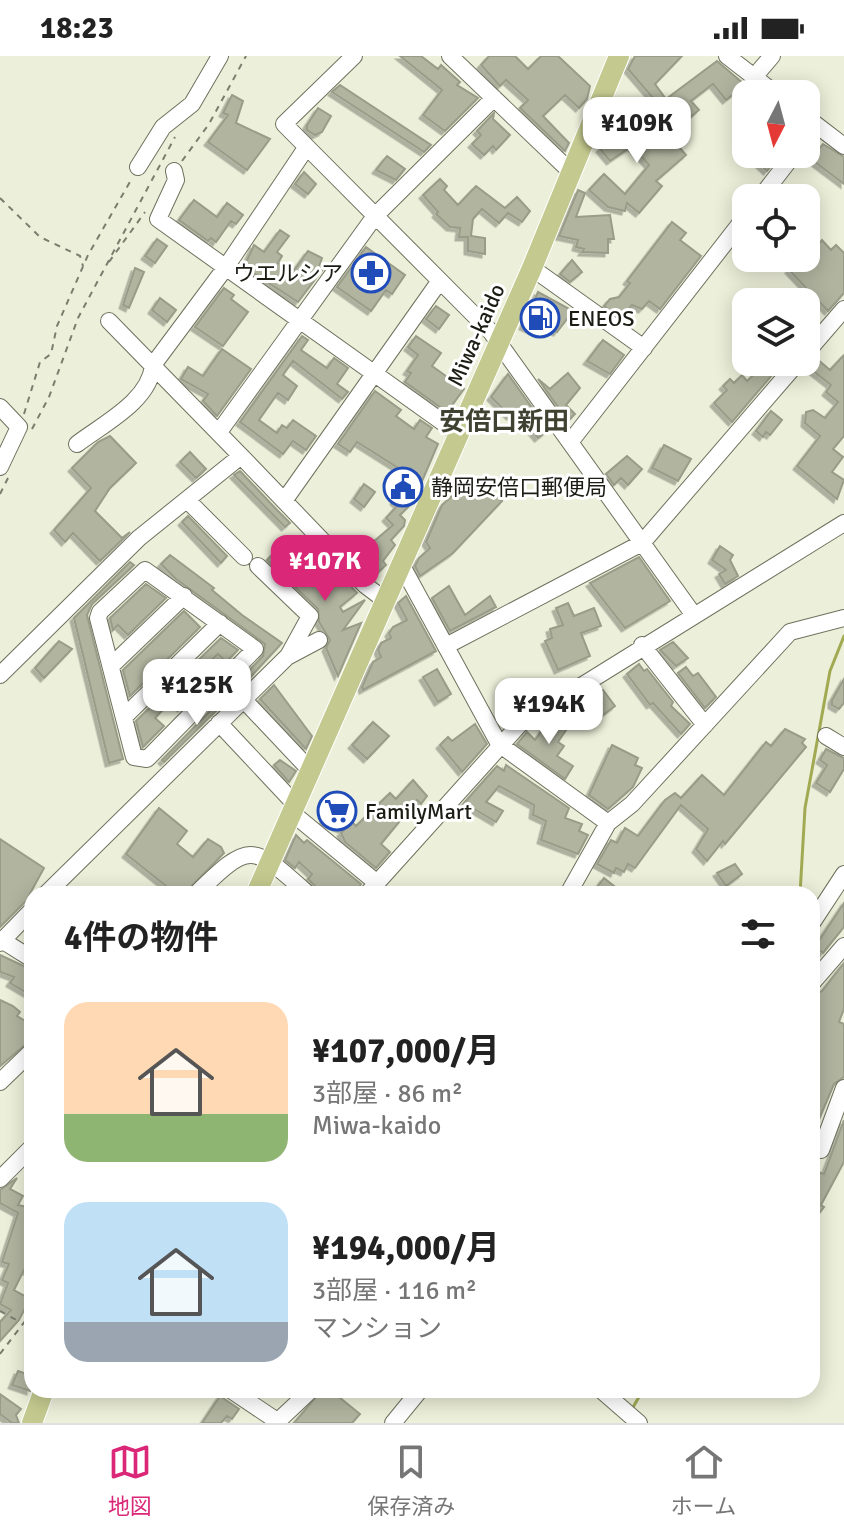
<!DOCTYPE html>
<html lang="ja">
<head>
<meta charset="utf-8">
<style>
	:root { --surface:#fff; --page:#f2f2f2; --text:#222; --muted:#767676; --line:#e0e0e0; --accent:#db2777 }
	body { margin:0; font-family:Signika,"Noto Sans JP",sans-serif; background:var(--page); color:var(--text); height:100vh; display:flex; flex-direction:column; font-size:30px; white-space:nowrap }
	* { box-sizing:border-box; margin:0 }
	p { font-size:26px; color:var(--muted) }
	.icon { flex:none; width:44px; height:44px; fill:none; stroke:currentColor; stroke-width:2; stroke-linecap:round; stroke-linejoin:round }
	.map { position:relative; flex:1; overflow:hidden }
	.details { position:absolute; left:24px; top:830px; width:796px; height:512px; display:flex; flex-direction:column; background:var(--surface); border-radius:24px; box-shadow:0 4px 20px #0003 }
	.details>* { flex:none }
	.needle { width:52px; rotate:186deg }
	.tools { position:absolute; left:732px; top:24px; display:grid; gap:16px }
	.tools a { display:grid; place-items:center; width:88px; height:88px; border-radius:16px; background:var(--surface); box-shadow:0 4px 20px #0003; font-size:40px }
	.price { position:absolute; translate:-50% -68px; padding:0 18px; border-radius:16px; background:#fff; color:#222; font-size:26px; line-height:52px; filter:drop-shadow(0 2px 4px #0008) }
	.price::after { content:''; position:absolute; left:50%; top:48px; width:24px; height:18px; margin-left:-12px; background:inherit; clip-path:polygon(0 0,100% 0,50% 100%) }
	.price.on { background:var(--accent); color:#fff }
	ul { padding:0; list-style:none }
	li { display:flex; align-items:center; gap:24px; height:200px; padding:0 40px }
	li span { display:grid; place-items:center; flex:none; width:224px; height:160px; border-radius:24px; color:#555 }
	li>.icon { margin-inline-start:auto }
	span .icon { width:96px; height:96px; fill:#fffc; stroke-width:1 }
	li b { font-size:34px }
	h2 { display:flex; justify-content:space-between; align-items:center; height:96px; padding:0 40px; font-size:34px }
	.status { display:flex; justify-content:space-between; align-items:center; height:56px; padding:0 40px; background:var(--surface); direction:ltr }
	.status svg { height:22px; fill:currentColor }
	.menu { display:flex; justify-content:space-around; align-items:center; height:112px; border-top:2px solid var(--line); background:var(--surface); font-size:22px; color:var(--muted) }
	.menu a { display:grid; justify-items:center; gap:4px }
	.menu .on { color:var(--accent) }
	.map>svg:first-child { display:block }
</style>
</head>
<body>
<div class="status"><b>18:23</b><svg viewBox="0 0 49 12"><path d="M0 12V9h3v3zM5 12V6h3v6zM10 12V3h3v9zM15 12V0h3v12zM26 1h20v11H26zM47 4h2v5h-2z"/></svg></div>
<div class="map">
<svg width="844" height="1367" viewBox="0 0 844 1367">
	<defs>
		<filter id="shadow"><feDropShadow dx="-3.5" dy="3.5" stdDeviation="0" flood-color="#0004"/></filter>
	</defs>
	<rect width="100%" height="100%" fill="#ecefd9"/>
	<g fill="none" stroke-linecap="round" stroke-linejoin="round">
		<path stroke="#a1aa52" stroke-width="3" d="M800,838L805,752L830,615L844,580
			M632,1353L643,1334"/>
	</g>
	<path fill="#b1b49f" stroke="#999c88" stroke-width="2" filter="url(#shadow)" d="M400,0H421L438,13L441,9L460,26L457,29L478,42L445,75L442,73L423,59L442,34Z
		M489,0H515L528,13L541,0H558L590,30L587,43L579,52L565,39L543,60L569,87L565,95L520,52L528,44L506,24L500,30L481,9Z
		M635,0H682L655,28L666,43L717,5L745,29L726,44L713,28L691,45L699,54L687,64L679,55L670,62L628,13Z
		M340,29L431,89L424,96L332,36Z
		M232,39L243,45L236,67L270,83L247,114L208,86L228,59L223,57Z
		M318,52L331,60L322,76L315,79L307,74V69Z
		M494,57L493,63L510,79L496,94L493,90L484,99L472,88L481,79L477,75Z
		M631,60L653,85L665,75L686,99L656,125L662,130L639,157L627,147L625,155L608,151L589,134L604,118L625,138L649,109L632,90L610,105L600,93L613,79L607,72L616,64L621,69Z
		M823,88L844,101V128L811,103Z
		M749,98H780L767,115Z
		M387,100L405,113L396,124L376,114Z
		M304,116L316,128L308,138L295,128Z
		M440,123L447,130L444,134L458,149L476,130L505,152L517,141L530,155L522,166L508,157L499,167L482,153L473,163L471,180L485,182V198L468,195V181H459L460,172L450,171L436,158L438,156L423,139Z
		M578,134L585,137L576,161L610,159L614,183H608V197L582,196L584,193L576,191L578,184L559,180Z
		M194,144L217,161L227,147L243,159L236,168L231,165L216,186L211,182L208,185L179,164Z
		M672,166L686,177L680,184L701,200L660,253L649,245L642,253L632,249L621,262L604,250L610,243L619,241L630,227L627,225Z
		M280,174L289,180L277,196L282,200L278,207L292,217L308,195L322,202L319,211L323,213L298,246L244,211L254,189L264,196Z
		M806,178L818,189L822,184L831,194L836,189L844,197V237L828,255L789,214L806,202Z
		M157,183L167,190L155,207L145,200Z
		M366,191L405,219L392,238L386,234L371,255L337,231Z
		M572,204L582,216L570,226L560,218Z
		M135,212L144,216L129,252L123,249Z
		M224,232L234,239L231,243L248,256L223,290L195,271Z
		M538,236L573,255L557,276L537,268L534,275L523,270Z
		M160,242L176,254L167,266L152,254Z
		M436,250L449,259L439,273L426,263Z
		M302,280L308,284L301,294L327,312L334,302L348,312L337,328L348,336L342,343L293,305L283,319L297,330L288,344L278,337L259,364L277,377L282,369L287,372L293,364L316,380L306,394L293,385L283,398L240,366Z
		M416,280L441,297L432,310L464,333L447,356L405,326L411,317L407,315L418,299L408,291Z
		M603,284L624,299L610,318L587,305Z
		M222,293L251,313L217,360L203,345L208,338L181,323L188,311L203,320Z
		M844,299V380L833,393L843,401L832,416L844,424L837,443L797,410L820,380L805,367L806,356L813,354L825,362L838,346L826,336L831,329L808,311L809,308L816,302L830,314Z
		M763,310L772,319L732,366L714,347L727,334L723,330L730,323L734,327L742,319L747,325Z
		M568,317L580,332L566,349L575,358L568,365L538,323L550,333Z
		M508,318L548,374L538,382L515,354L510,360L491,341Z
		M375,335L401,354L396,360L414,373L420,364L432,372L426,381L438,388L420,430L409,444L412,447L400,459L405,464L404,470L391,484L395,489L383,505L386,509L373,521L362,510L372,500L362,489L369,483L372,487L393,469L386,462L398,449L394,445L402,436L387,425L398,412L357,386L350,396L338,388Z
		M771,355L782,364L770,379L766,376L763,381L756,375Z
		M110,380L136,407L110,432L95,455L122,482L130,476L100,505L73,477L65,486L54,474L91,432L72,412L98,386Z
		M664,389L691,403L678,425L652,412Z
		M190,396L206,413L196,422L180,406Z
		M627,400L642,413L628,429L621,422L614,429L606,418Z
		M240,415L277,454L290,467L285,471L234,419Z
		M471,423L476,428L480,424L502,445L453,497L420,520L415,510L419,502L430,492L426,486L442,449Z
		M364,428L375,436L364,451L354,443Z
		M188,460L227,500L221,507L182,466Z
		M720,490L733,499L730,504L738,520L725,528L719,518L726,514L712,504Z
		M278,493L300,516L308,508L314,514L326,507L345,524L357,537L340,551L343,556L365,544L343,574L361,567L338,620L326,592L330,584L319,566L318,553L267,504Z
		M170,499L214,532L212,534L242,559L282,587L244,628L240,624L263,600L265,588L176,523L161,508Z
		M639,501L670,545L625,572L590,527Z
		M130,506L134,509L92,548L87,559L123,703L109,707L74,562Z
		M146,528L166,542L128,579L118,569L113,574L110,562Z
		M449,530L465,559L490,540L496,551L450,575L432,542Z
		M406,540L436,595L363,634L362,631L373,606L381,601L378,594L381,587L391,582L389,577L393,571L407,564L398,547Z
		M568,547L574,560L594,552L601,570L581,577L590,600L558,614L545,585L552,582L550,573L563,569L556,552Z
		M184,555L200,571L130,640L123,614Z
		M221,582L238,594L226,606L218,598L186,629L195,638L181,652L172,644L155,662L164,670L143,691L136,665Z
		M59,585L72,593L44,622L35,612Z
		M673,586L688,602L676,610L660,594Z
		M639,608L644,615L647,613L673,646L671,650L690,668L681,678L653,647L650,649L627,618Z
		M686,611L693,620L698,617L716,641L705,652L678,617Z
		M437,613L451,638L438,646L423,621Z
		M844,623V647L839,653L832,649V644Z
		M274,629L312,680L306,693L260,643Z
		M603,634L615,650L599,662L584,645Z
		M225,640L228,643L164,706L162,704Z
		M558,658L564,662L561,667L568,671L558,686L564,690L557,700L573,710L565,723L517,688L527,676L535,684L546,669L544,666Z
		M373,666L389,680L367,703L352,689Z
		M475,668L487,688L462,716L440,689L448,681L452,685Z
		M785,673L805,683L802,687L806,691L725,788L723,785L707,805L696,793L708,773L681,749L635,812L628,808L624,816L616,812L614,817L597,808L611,784L617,787L625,772L638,780L665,744L675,737L681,742L702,719L724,739L766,686L771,690Z
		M612,689L638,702L635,709L642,712L633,731L608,753L589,739Z
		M826,693L844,702V713L830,736L816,727L827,709L820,704Z
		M280,704L296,715L289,726L274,709Z
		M506,709L569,752L565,762L582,768L579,775L588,779L578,798L541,784L546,765L533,759L534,749L499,730L486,746L503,755L496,766L464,747L497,710L504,715Z
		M413,724L427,740L421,748L417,744L381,788L390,796L376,812L345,786L341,777L344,774L323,765L334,739L351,746L345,759L356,770L390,737L396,743Z
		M159,752L187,775L177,788L193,801L208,783L221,791L224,797L184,838H176L126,798Z
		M296,779L304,787L307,784L361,828L356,838H323L308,823L312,818L299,806L295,812L285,804Z
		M0,783L44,812L26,845L0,871Z
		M735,808L742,818L726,830L717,817Z
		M604,822L624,838H592Z
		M844,847V871L823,897L812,888L816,881L820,883Z
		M0,899L32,914V940L10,927L14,921L0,916Z
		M844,907V953L839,966L844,968V1021L834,1028L812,1080L818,1055L812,1053L817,1026L812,1024V1014L819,994L812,991L816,958L812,957V940L822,935Z
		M0,944L13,950L20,956L17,960L32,969L31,984L0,1010Z
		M844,1064V1106L821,1149L824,1151L812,1167V1114L824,1118Z
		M17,1122L10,1133L23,1140L18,1149L32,1152V1217L24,1214L14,1234L30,1243L19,1264L0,1285V1266L11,1254L0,1248L8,1227L2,1224L9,1208L2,1206L18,1157L0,1147V1134Z
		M18,1315L32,1320L30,1335L12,1329Z
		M322,1334L334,1337L360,1358L352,1367H294Z
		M0,1338L21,1353L16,1359L19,1367H12L0,1358Z
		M220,1340L239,1353L232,1363L227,1360L221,1367H202Z"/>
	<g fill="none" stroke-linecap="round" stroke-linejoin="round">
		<defs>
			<path id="minor" d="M354,0L284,68L491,276L693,558
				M450,0L572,117
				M727,0L776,38
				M754,21L772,0
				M806,61L844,90
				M138,111L163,71L192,48L220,0
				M174,115L176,124L158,163L459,378
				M760,142L794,98
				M532,212L644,292
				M109,265L241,400
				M806,297L844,253
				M0,351L19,371L0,411
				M219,376L375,160L494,42
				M571,385L746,160
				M77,388C103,368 150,345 153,309L226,211L306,92
				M187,444L244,501
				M284,445L439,226
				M401,508L499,688L608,767
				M258,510L310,560L288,600
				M145,514L255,593L147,703L134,701L98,562L100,556Z
				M642,589L705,669
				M446,590L642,487L798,306
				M111,610L184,540
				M0,619L139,482L241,400L365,529L386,545
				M226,625L310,714
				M124,661L220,567
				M219,667L295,748
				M826,680L844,691
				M291,756L377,827
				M46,838L287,601L319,584
				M196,838C251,784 252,788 308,838
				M367,838L520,668L844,467
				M568,838L608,767L632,748L790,576L844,562
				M812,867L844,818
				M0,883L32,903
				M0,887L32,854
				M812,927L844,890
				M0,1026L32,995
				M812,1091L821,1094L844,1032
				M0,1123L32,1091
				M231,1334L280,1367
				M601,1334L639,1367
				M278,1365L311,1334
				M393,1367L420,1334"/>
			<path id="major" d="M256,838L532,212L619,0
				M32,1367L44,1334"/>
		</defs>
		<use href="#minor" stroke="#6f715e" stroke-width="18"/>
		<use href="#major" stroke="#fff" stroke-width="22"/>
		<path stroke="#7b7d6f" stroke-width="2" stroke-dasharray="6 6" stroke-linecap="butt" d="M182,105L209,68L246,0
			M0,142L40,181L80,200L83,210
			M109,206L145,156
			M24,358L40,306L51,298L57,270L88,199L131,124
			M32,373L49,341L78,262L175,81
			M0,438L8,422
			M0,1255L20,1266
			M0,1298L32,1256"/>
		<use href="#minor" stroke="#fff" stroke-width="16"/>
		<use href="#major" stroke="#c4ca8f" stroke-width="20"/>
	</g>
	<defs>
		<symbol id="pharmacy-ring" viewBox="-11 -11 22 22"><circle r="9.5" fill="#fff" stroke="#204cba" stroke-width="1.5"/><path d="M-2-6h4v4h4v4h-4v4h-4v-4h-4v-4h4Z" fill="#204cba"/></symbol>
		<symbol id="fuel-ring" viewBox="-11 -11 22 22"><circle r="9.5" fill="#fff" stroke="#204cba" stroke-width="1.5"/><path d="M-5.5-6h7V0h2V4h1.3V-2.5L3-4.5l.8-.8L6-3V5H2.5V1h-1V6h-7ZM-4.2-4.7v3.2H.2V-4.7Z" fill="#204cba"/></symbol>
		<symbol id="civic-ring" viewBox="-11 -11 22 22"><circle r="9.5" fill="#fff" stroke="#204cba" stroke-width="1.5"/><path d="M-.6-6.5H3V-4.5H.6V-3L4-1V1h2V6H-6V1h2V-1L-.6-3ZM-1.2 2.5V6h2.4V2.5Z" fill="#204cba"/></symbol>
		<symbol id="supermarket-ring" viewBox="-11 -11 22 22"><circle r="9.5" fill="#fff" stroke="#204cba" stroke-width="1.5"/><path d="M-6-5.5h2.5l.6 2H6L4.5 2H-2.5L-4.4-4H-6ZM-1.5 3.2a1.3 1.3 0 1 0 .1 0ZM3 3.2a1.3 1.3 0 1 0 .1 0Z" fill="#204cba"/></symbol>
	</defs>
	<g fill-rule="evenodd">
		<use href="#pharmacy-ring" x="349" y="195" width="44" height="44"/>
		<use href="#fuel-ring" x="518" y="240" width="44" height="44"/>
		<use href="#civic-ring" x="381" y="409" width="44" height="44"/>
		<use href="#supermarket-ring" x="315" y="733" width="44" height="44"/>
	</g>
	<g text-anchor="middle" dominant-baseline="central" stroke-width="6" stroke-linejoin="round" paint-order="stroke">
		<g font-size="22" fill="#1b1c14" stroke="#fff" text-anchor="start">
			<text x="343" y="217" text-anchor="end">ウエルシア</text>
			<text x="568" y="262">ENEOS</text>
			<text x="431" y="431">静岡安倍口郵便局</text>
			<text x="365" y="755">FamilyMart</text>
		</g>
		<g font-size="22" fill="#1b1c14" stroke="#fff">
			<text transform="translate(476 279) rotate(-66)">Miwa-kaido</text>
		</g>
		<g font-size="26" font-weight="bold" fill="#3f4230" stroke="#fff">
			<text x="504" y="366">安倍口新田</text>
		</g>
	</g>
</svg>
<div class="tools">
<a><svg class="needle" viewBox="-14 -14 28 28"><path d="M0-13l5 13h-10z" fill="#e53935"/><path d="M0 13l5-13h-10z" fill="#767676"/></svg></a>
<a><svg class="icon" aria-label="locate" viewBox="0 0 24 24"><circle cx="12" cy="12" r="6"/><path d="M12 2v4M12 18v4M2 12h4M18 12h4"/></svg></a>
<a><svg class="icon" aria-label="layers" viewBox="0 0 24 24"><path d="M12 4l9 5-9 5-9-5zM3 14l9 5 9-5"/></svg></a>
</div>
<b class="price" style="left:637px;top:109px">¥109K</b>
<b class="price on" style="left:325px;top:547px">¥107K</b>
<b class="price" style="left:197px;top:671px">¥125K</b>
<b class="price" style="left:549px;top:690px">¥194K</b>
<section class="details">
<h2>4件の物件<svg class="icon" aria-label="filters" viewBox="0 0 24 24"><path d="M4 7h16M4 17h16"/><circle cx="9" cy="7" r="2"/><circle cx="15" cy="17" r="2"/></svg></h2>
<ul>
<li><span style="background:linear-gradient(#ffd9b3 70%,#8fb573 0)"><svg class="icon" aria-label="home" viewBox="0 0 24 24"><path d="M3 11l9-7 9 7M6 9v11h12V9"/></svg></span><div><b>¥107,000/月</b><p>3部屋 · 86 m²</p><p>Miwa-kaido</p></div></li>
<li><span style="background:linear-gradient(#bfe0f5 75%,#9aa5b1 0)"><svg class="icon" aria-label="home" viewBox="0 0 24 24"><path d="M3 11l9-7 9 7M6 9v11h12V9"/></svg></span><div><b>¥194,000/月</b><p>3部屋 · 116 m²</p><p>マンション</p></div></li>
</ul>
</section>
</div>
<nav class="menu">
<a class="on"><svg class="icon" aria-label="map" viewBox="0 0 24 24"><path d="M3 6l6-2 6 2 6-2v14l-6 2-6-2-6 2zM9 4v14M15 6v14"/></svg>地図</a>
<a><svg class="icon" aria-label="saved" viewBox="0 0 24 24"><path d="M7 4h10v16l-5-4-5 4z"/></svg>保存済み</a>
<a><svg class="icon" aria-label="home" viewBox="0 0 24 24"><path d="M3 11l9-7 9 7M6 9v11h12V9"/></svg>ホーム</a>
</nav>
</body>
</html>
